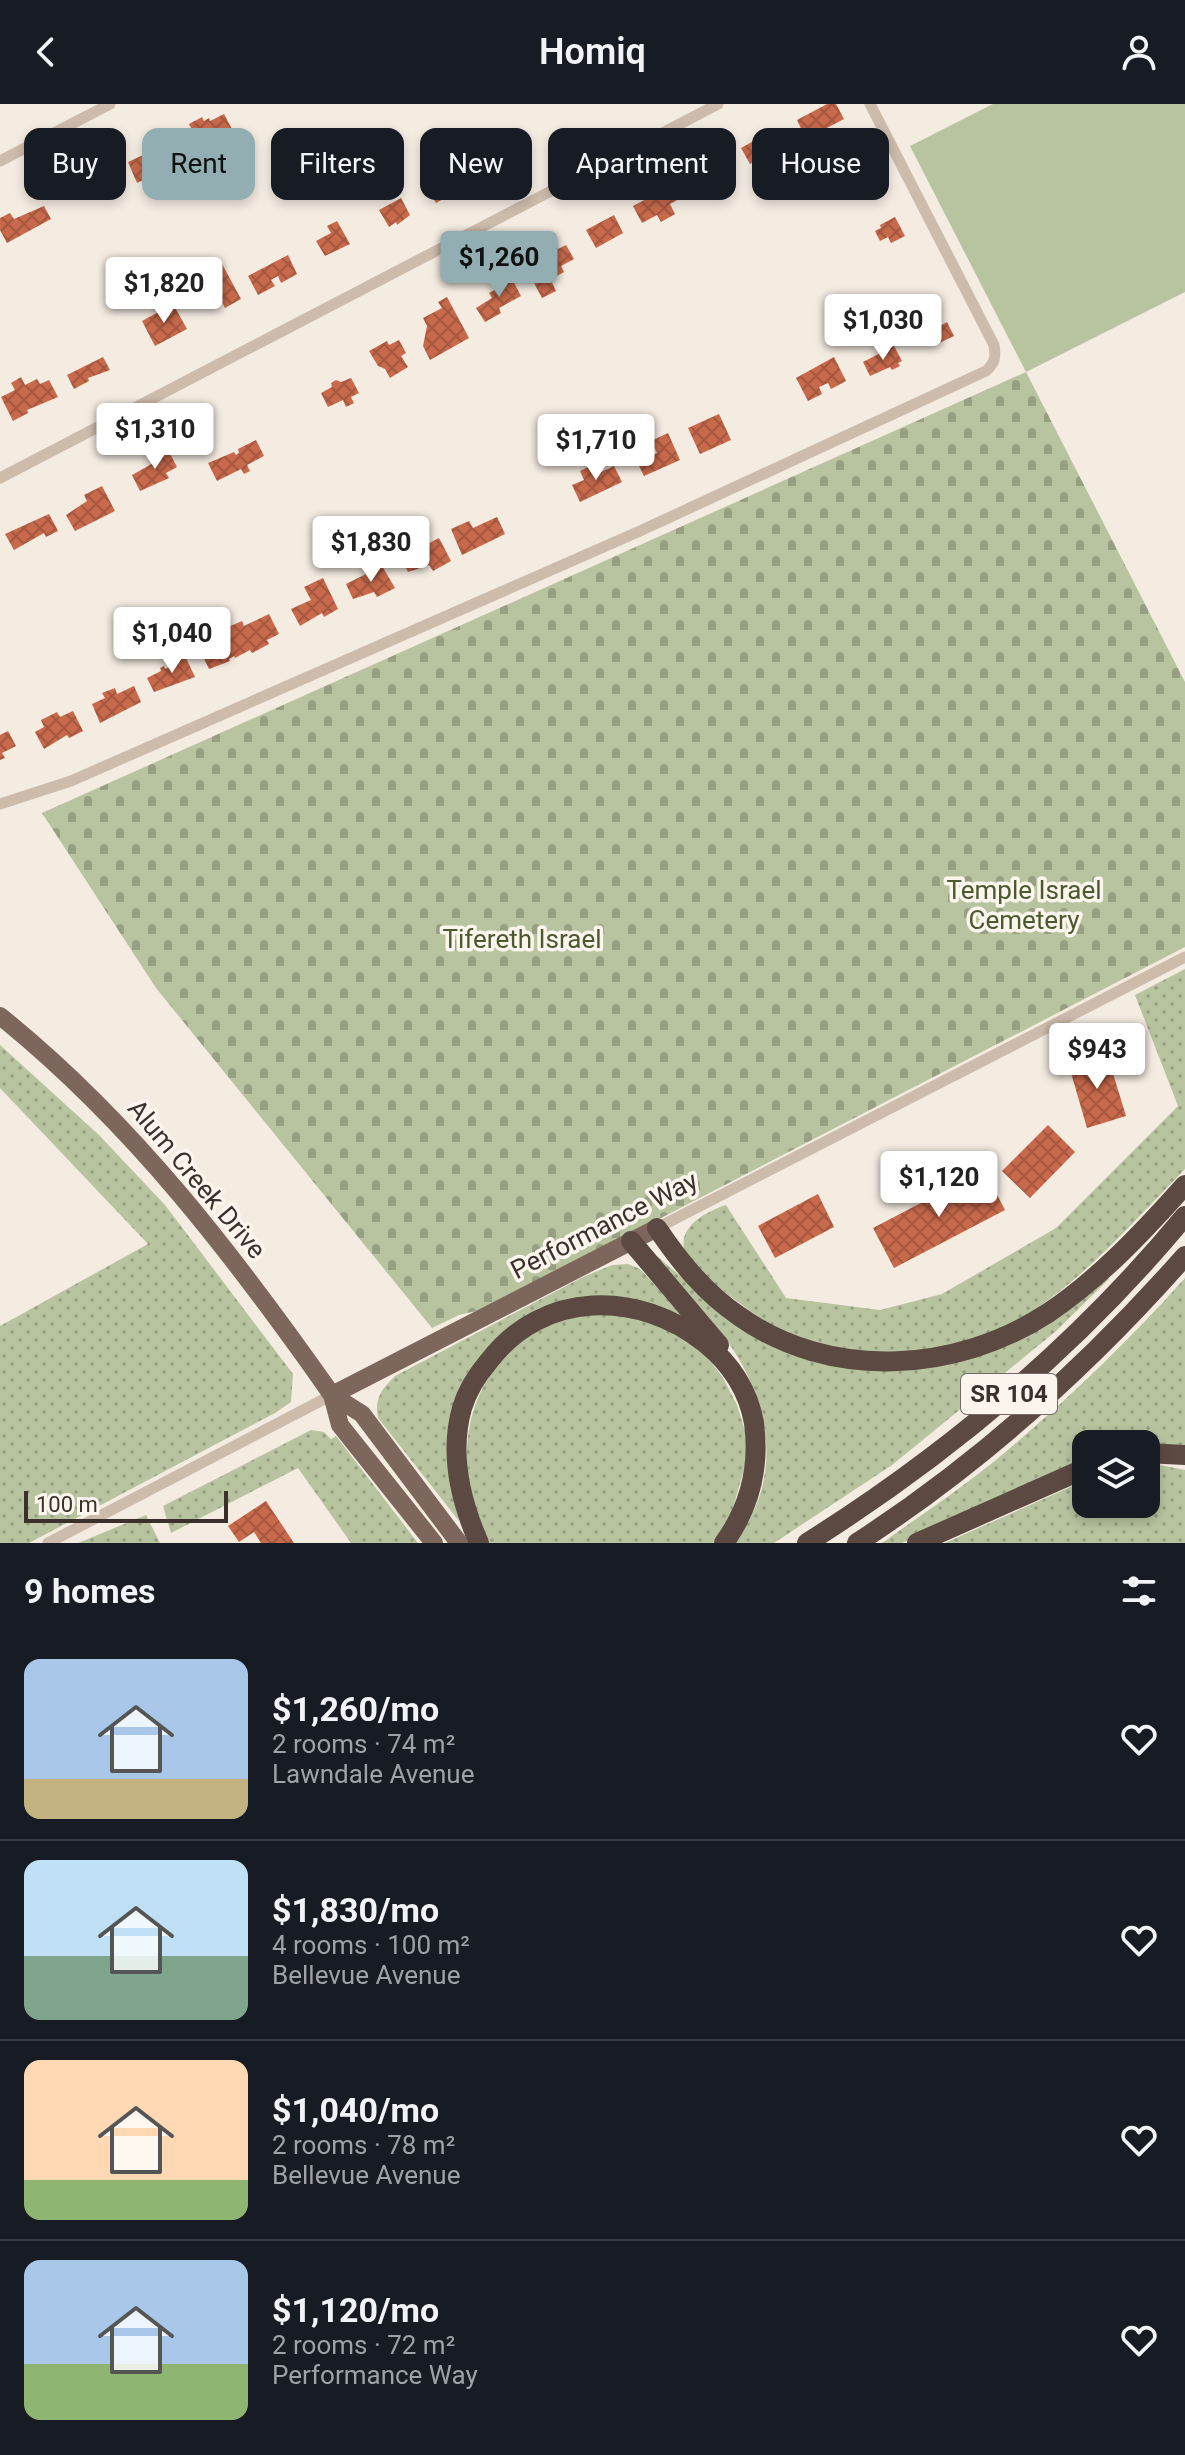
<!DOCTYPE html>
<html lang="en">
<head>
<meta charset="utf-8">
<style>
	:root { --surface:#171b24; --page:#20242c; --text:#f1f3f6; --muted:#9ea1a6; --line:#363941; --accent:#92aeb2 }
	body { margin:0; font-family:Roboto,sans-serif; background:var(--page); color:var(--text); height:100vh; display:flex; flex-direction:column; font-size:30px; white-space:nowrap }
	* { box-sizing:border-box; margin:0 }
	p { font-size:26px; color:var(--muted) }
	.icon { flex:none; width:44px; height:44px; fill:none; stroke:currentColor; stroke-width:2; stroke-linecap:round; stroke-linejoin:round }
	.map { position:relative; height:1439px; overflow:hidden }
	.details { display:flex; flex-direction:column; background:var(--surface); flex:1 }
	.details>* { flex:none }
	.hud { position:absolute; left:24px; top:24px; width:1138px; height:72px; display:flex; gap:16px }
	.tools { position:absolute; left:1072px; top:1326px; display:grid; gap:16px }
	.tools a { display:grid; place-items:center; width:88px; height:88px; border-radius:16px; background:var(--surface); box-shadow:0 4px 12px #0003; font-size:40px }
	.scale { position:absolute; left:24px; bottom:20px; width:204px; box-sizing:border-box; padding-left:8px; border:4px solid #3b302b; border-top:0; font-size:22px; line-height:28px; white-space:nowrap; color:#3b302b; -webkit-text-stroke:6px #fbf5ee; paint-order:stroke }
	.price { position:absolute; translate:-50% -68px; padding:0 18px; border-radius:8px; background:#fff; color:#222; font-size:26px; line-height:52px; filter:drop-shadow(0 2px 4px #0008) }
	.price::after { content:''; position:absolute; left:50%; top:48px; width:24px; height:18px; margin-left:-12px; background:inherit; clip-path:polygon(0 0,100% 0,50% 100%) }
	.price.on { background:var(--accent); color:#111 }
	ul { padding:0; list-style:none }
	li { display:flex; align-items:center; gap:24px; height:200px; padding:0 24px }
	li+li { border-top:2px solid var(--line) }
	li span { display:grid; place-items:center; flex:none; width:224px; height:160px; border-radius:16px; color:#555 }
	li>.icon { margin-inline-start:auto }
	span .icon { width:96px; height:96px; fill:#fffc; stroke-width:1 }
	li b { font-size:34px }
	h2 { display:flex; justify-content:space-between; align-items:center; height:96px; padding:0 24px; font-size:34px }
	.chip { padding:0 28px; border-radius:16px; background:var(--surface); box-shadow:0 4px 12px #0003; font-size:28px; line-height:72px }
	.chip.on { background:var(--accent); color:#111 }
	header { display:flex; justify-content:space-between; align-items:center; height:104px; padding:0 24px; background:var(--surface); font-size:36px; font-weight:600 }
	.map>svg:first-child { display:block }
</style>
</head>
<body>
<header><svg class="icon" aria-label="back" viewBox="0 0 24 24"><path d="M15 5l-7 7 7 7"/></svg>Homiq<svg class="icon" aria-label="person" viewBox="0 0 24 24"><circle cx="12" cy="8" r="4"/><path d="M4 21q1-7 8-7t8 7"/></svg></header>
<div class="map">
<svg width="1185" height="1439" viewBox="0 0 1185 1439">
	<defs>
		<pattern id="grass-dots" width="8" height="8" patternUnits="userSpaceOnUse" patternTransform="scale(2)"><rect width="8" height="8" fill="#b8c4a0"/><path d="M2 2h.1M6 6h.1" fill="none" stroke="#97a083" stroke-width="1.8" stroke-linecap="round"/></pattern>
		<pattern id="cemetery-stones" width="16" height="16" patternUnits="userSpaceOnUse" patternTransform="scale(2)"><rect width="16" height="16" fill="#b8c4a0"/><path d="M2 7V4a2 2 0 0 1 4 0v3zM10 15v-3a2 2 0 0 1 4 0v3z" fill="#97a083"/></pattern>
		<pattern id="building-cross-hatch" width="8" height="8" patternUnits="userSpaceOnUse" patternTransform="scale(2)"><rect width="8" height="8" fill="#c8694b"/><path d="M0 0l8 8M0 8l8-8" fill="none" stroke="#a4573f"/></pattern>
	</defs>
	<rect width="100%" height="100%" fill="#f4ebe1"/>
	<path fill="url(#grass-dots)" d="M1185,865V1065C1139,1112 1094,1164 1040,1202C1030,1209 1020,1218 1009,1223C954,1248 892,1255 831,1244C816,1242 799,1235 785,1229C766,1220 687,1164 684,1145C679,1122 707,1107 726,1101L786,1194L880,1206L942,1190L1056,1124L1178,1002L1135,891Z
		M0,941L99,1031L165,1101L293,1270L291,1298L275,1309L29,1439H0V1222L148,1140L0,984Z
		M657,1152L723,1209L763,1235L923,1264L1106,1173L1109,1175L1055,1228L892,1361L774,1439H734C782,1378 773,1306 732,1244C713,1214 684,1187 660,1160Z
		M628,1160L640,1165L685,1213L682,1215L620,1194L494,1239L450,1365L459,1417L378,1314C374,1294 382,1285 395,1272L583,1173L612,1161Z
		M1185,1174V1344L1146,1340H1086V1356L902,1439H882C918,1413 956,1388 991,1360C1060,1303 1125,1241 1185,1174Z
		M610,1209L648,1214L702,1247L722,1272L737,1301L746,1330V1358L729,1418L713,1439H489C450,1364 460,1270 540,1226C561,1214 586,1211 610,1209Z
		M311,1326L324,1328L331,1335L336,1332L418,1439H351L298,1364L171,1429L163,1402Z
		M1150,1359L1185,1366V1439H945L1086,1376V1400H1146V1360Z
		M146,1411L160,1439H78Z"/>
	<path fill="url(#cemetery-stones)" d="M1026,268L1185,578V843L485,1205L459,1211L432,1224L156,884L42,709Z"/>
	<path fill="#b8c4a0" d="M993,0H1185V188L1026,268L910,42Z"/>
	<path fill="url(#building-cross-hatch)" d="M827,0H836L844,15L806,35L797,16Z
		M224,10L232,25L187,48L178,31L191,24L189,20L202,13L204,17L209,14L210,17Z
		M782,24L793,44L766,58L763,53L750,60L741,44L768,29L770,32Z
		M509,30L517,45L495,58L498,64L483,72L472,51L484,45L480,39L492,33L495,38Z
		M165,37L176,61L137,79L128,58L154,46L153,43Z
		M726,53L735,72L702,89L692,70Z
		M97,60L105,74L83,87L75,72Z
		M451,69L460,86L436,99L426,82Z
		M676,79L683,93L670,100L675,110L661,118L657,111L642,119L633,102Z
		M401,94L410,111L397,121L396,118L389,123L379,106Z
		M44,102L51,115L7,139L0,126V114L10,109L14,115Z
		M614,111L623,129L596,144L586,126Z
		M895,113L905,132L891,139L888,133L880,137L875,127L881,124L880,121Z
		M337,117L350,140L325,152L316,137L331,129L327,122Z
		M566,141L574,155L561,162L564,168L553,174L549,172L556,187L542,194L534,179L537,174L533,175L527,163L557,143L558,145Z
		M288,151L297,170L281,179L278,172L271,176L275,182L258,191L248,172Z
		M222,160L241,195L225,204L215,184L197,194L189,178Z
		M510,171L521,192L499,204L501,209L485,218L476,204L492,194L489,189L502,182L500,177Z
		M447,193L469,234L430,256L423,242L427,222L423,214L442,204L438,198Z
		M173,200L187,225L155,242L142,217Z
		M947,218L954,232L937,240L930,227Z
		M399,236L406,249L401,252L408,263L390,274L385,265L378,262L369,247L387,237L389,241Z
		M894,242L902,257L898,259L900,262L892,266L890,263L870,272L863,258Z
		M103,253L110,266L88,274L89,277L74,285L67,271Z
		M834,253L846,277L831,285L828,279L819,283L822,290L808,297L796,274Z
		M21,273L25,281L37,275L40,280L49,276L58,293L27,306L28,309L13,317L1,293L15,286L11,279Z
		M351,274L359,289L351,293L354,299L346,303L343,296L328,303L321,289L332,283L331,279L336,276L341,278Z
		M719,310L731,336L700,350L688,324Z
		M668,329L680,356L644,372L637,358L657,349L651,337Z
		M256,336L264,352L247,361L250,367L244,370L241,365L217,377L208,359L234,348L236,351L239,349L238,345Z
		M167,344L177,363L166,369L169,374L140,387L132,371L157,357L154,351Z
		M595,360L599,369L614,362L622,378L580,398L572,381L584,376L580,367Z
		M102,382L115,407L75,427L66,411L87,397L84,391Z
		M49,410L58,427L46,433L44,429L14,446L5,430Z
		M497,413L505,430L462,451L451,425L469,417L473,424Z
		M439,434L451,457L433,467L429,461L408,468L401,454Z
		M382,462L395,484L377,493L374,488L353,495L346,480Z
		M323,474L338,505L324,513L322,509L300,522L291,505L311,496L304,483Z
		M269,510L279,530L267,536L269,540L252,549L250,546L235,554L234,552L229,555L230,557L209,565L199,544L222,532L219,527L242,517L244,522Z
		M185,552L195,573L154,588L147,574L161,567L160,564L164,562L165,565L171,562L169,560Z
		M134,582L141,598L100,619L92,600L105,594L102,589L115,584L117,590Z
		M73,607L83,627L69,634L67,631L44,645L35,628L44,623L41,616L57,608L60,613Z
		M8,627L16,642L2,649L5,654L0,656V631Z
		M1107,950L1126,1012L1087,1024L1069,962Z
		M1048,1021L1075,1048L1030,1094L1002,1067Z
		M984,1066L1005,1106L894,1164L873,1124Z
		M818,1090L834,1123L775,1154L758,1122Z
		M266,1397L294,1439H261L254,1428L239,1438L228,1422Z"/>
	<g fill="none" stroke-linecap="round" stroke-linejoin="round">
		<path stroke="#cdbbac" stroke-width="11" d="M0,57L110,0
			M0,374L718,0
			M0,700L71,677L640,427L986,267C995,259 996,253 994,241L870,0
			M657,1124L1185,853
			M48,1439L332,1291"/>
		<path stroke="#7d675c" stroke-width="18" d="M0,912C133,1019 235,1153 332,1291L340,1321L434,1439
			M332,1291L657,1124
			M332,1291L362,1310L459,1439"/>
		<path stroke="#5c4a42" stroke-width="20" d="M657,1124C680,1158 705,1189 739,1212C830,1277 956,1269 1048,1209C1099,1175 1144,1127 1185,1081
			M631,1137L719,1241
			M1146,1349L1185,1351
			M479,1439C460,1396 449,1350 462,1304C467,1287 478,1270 489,1257C543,1186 639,1186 705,1239C731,1260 748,1285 754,1319C760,1364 750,1403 724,1439
			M807,1439C948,1350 1079,1240 1185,1112
			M857,1439C979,1360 1089,1261 1185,1152
			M917,1439L1086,1364"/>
	</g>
	<g text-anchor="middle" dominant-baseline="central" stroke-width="7" stroke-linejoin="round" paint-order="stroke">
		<rect fill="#fbf5ee" stroke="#756b66" stroke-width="2" x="961" y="1270" width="96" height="40" rx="6"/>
		<g font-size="24" font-weight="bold" fill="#3b302b">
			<text x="1009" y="1290">SR 104</text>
		</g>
		<g font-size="26" fill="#4a5a2e" stroke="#fbf5ee">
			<text x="1024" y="786">Temple Israel<tspan x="1024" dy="30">Cemetery</tspan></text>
			<text x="522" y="835">Tifereth Israel</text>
		</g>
		<g font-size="26" fill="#3b302b" stroke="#fbf5ee">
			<text transform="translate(197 1075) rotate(50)">Alum Creek Drive</text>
			<text transform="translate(604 1121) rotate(-27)">Performance Way</text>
		</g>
	</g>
</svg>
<div class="tools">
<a><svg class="icon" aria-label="layers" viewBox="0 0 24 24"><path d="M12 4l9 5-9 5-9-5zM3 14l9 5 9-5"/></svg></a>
</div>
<div class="scale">100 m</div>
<b class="price on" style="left:499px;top:195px">$1,260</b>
<b class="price" style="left:164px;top:221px">$1,820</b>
<b class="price" style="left:883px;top:258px">$1,030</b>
<b class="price" style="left:155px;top:367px">$1,310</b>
<b class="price" style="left:596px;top:378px">$1,710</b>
<b class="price" style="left:371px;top:480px">$1,830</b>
<b class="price" style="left:172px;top:571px">$1,040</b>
<b class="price" style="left:1097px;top:987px">$943</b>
<b class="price" style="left:939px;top:1115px">$1,120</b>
<div class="hud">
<a class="chip">Buy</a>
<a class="chip on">Rent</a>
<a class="chip">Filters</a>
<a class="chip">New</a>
<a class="chip">Apartment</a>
<a class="chip">House</a>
</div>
</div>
<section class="details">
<h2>9 homes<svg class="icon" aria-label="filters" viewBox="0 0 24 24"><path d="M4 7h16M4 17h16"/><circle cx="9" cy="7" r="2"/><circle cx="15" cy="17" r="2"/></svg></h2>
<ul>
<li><span style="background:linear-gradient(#a9c7e8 75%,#c2b280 0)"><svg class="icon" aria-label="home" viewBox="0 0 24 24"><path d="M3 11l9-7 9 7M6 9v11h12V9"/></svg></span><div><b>$1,260/mo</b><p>2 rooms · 74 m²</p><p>Lawndale Avenue</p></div><svg class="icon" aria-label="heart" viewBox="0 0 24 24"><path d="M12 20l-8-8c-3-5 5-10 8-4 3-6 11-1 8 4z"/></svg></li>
<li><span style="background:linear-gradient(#bfe0f5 60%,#7fa58c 0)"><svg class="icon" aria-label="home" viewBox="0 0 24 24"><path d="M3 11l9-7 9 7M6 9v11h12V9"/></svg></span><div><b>$1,830/mo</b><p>4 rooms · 100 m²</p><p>Bellevue Avenue</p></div><svg class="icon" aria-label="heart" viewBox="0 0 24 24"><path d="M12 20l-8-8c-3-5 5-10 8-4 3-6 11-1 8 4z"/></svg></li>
<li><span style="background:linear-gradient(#ffd9b3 75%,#8fb573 0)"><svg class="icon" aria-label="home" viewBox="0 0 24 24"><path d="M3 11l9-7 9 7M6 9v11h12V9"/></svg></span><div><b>$1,040/mo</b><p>2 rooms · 78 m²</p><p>Bellevue Avenue</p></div><svg class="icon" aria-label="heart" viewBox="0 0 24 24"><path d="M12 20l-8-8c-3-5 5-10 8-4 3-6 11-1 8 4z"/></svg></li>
<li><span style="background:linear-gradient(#a9c7e8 65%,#8fb573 0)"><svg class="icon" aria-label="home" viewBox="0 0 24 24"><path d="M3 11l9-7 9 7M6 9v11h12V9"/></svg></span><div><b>$1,120/mo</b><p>2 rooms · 72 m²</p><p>Performance Way</p></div><svg class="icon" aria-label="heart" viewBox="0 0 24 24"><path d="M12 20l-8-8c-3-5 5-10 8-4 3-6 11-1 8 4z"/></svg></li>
</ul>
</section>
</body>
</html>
